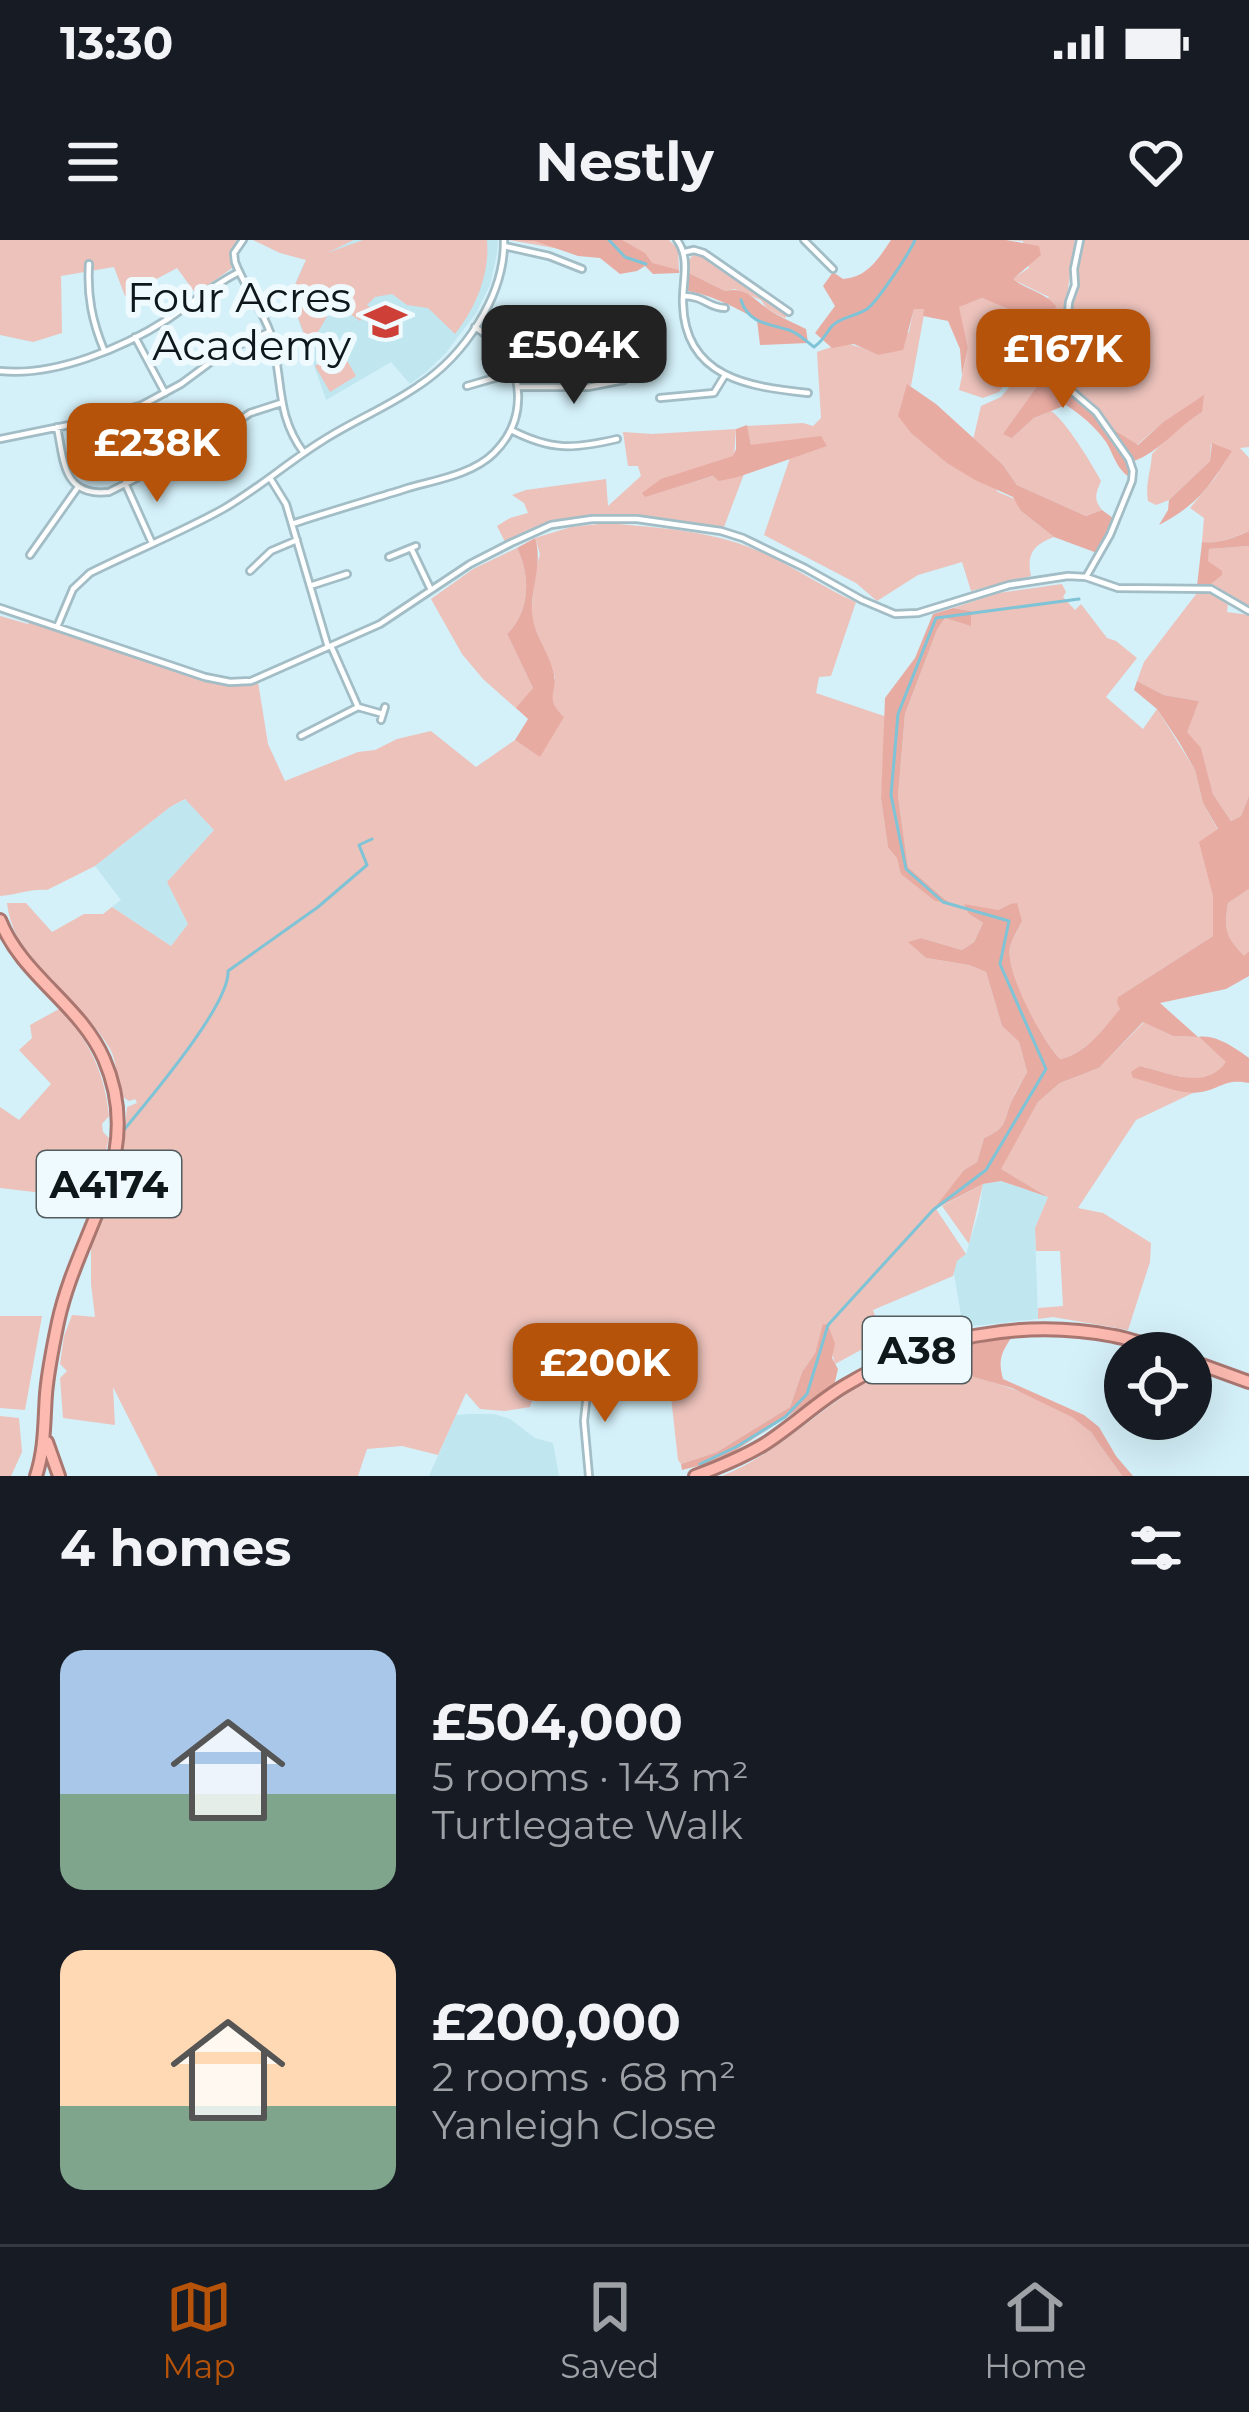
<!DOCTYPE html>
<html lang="en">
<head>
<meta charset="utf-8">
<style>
	:root { --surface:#171b24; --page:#242831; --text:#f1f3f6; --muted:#9ea1a6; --line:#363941; --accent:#b45309 }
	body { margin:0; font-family:Montserrat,sans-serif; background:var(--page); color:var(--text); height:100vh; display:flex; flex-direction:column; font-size:45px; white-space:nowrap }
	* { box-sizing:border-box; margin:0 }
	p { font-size:39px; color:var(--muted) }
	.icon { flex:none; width:66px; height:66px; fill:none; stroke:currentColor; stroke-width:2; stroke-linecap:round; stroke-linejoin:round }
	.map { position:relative; height:1236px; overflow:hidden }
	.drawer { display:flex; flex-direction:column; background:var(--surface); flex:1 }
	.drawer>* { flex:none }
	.fabs { position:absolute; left:1104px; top:1092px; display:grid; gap:24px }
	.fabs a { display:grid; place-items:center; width:108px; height:108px; border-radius:50%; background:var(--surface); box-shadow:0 12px 48px #0002; font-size:60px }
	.price { position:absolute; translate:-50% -102px; padding:0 27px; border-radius:24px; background:var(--accent); color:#fff; font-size:39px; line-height:78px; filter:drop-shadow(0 3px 6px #0008) }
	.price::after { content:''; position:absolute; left:50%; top:72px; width:36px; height:27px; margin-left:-18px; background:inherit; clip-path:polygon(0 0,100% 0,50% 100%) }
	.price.active { background:#222; color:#fff }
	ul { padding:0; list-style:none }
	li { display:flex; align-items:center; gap:36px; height:300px; padding:0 60px }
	li span { display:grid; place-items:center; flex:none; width:336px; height:240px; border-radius:24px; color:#555 }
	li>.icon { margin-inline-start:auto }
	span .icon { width:144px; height:144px; fill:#fffc; stroke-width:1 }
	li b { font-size:51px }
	h2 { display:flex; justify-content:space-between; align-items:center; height:144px; padding:0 60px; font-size:51px }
	.status { display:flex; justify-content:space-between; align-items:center; height:84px; padding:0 60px; background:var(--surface); direction:ltr }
	.status svg { height:33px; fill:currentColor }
	header { display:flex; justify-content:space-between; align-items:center; height:156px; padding:0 60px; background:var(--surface); font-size:54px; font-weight:700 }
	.dock { display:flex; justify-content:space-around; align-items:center; height:168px; border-top:3px solid var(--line); background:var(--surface); font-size:33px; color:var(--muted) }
	.dock a { display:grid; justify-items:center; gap:6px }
	.dock .active { color:var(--accent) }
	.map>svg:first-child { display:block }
</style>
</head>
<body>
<div class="status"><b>13:30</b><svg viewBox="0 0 49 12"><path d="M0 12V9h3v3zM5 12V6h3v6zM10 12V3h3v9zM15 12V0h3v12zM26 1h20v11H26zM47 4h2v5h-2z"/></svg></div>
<header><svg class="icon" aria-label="menu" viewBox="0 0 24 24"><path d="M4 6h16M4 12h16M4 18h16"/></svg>Nestly<svg class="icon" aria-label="heart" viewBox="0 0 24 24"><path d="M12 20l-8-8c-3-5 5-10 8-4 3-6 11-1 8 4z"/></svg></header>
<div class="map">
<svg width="1249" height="1236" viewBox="0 0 1249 1236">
	<rect width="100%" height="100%" fill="#d4f0f9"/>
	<path fill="#c0e6f0" d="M354,0H498L497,13L490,45L476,73L445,114L426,132L410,144L391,122L326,160L290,56L304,23Z
		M186,559L214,590L167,642L188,684L171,706L112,667L121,660L95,626L170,567Z
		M1001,941L1048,957L1035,988L1038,1079L963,1087L953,1028L957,1021L966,1014L979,971L983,944Z
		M470,1174H494L510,1179L535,1198L553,1203L559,1236H429L456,1175Z"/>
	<path fill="#ecc2bb" d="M0,0H237L230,14L232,28L196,54L177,28L125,56L114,27L61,36L62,93L33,102L0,95Z
		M253,0H354L327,13L363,0H487C490,33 476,68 455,94L428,68L407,65L392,54L375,57L367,65L371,68L360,81L335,63L315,97L306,99L290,56L306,20L280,13Z
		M509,0H669L678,9L679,30Z
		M1006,0H1075L1065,70L1058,75V83L1053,85L999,152L983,158L959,150L968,108L958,67L982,58L1036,76L1049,57L1012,39L1029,28L1023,1Z
		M1082,0H1249V207L1240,208L1249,218V291C1234,297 1218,305 1202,302L1204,278L1190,268L1215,238L1231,212L1211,204L1210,221L1169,260L1156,265L1148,261C1145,245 1151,231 1152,214L1180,185L1202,172L1162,183L1137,205L1111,188L1099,171L1071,145L1067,135L1066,107L1072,85L1071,62L1077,50L1076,29Z
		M695,12L701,14L710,23L789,74L785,78L767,69L761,60L735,49L725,51L689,33V20Z
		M914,68L925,69L911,146L908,145L998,252L1017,260L1021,271L1054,297C1034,304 1026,314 1031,336L971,351L962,322L918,335L877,361L856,343L764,295L790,218L826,206L751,205L747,186L803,183L813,186L821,178L817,112C846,102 851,102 878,115L909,92Z
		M1054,95L1042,139L1004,193L1013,197L1034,178L1051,171C1065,180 1092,224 1101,241C1096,253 1093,259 1102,270L1086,276L1017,245L1003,225L973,200L981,166L1001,157Z
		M341,110L356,136L330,152L315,126Z
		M736,189L734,216L643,253L646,256L714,236L738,237L744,234L724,287C667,279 607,268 550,282C534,286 519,295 505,302L497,286L510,278L528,273L524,263L512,255L526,250L606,239L608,266L641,236L638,226H628L623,192L652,194Z
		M608,283C659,288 709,290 756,310C791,324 821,347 856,362L831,436L819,437L816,453L887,477L881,559L888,606L935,661L946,660L908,627L898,556L905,474L937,390L945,378L969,385L971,371L953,368L998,353L1062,344L1066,352L1063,357L1075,370L1081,364L1107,398L1116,401L1137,418L1106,457L1143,489L1157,469L1195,530L1203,563L1218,590L1210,638L1214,656L1213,696L1118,757L1121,769C1103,789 1086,814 1060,819C1041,798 1005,735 1010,707C1012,699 1019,689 1022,681L1010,664L998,670L969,674L983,683L974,702L962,710L921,698L909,702L926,718L969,725L986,732L1002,786L1019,802L1027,832C1022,841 1016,850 1012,860C1003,880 1009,887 984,898L977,922L964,930L936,969L966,1014L957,1021L953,1036L873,1070L883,1098L835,1124L824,1084L815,1113L802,1132L790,1167L717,1212L681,1224L678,1220L670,1148L678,1131L650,1121L551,1099L530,1167L505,1171L480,1169L466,1153L438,1215L402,1206L367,1209L358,1236H158L113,1147L115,1185L63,1178L60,1138L67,1131L60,1124L64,1096L72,1075L95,1077L91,1044V1002L107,968L122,923L127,867L137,863L135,859L129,861L120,855C117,841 117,821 110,809C81,758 14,725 7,663H26L52,692L84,674H103L112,667L171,706L188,684L167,642L214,590L185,559L170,567L95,626L47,650C33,648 15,655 0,656V376L28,384L30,381L202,440L229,445L258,442L268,504L285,541L358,512L375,510L397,499L431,491L476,527L515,500L540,516L555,468L550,456L555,437L531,378L535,332L540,314L535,298L571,287Z
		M1249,306V367L1236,362L1211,344L1221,335L1207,321L1209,309Z
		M517,308C531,337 530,371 507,394L533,448L518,470L483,439L462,414L431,359L473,329Z
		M1197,353L1211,354L1228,363L1227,372L1249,375V556L1241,576L1231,581L1213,554L1201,509L1186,492L1199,461L1164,455L1137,441L1144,422Z
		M1249,649V711L1244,717C1225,696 1224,691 1228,663Z
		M59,769C89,799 105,834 109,876L102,884L103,892L109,898L99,941L89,944L85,954L86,958L0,948V867L19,880L51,844L19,810L32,798L30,785Z
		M1144,782L1173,796L1199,797L1227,822C1206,852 1170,833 1140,826L1134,838C1155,842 1174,850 1195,852L1136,880L1078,968L1103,973L1151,1003L1150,1022L1128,1090L1053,1077L1038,1079V1068L1063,1066L1060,1011H1036L1035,988L1048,957L1000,929L1038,862L1060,843L1099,828Z
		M983,944L969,1004L942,966Z
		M0,1076H42L25,1170L0,1168Z
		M925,1123C971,1136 1055,1156 1089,1190C1102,1203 1111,1222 1122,1236H722C783,1212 828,1158 888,1130C899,1125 913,1125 925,1123Z
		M0,1176L19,1178L22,1212L11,1236H0Z"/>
	<path fill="#e8aba2" d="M515,0H622L645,13L652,23L679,30V33L653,34L645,26L637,31L620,34L600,18L578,16L535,1Z
		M891,0H1006L1039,6L1041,15L1013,39C1027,50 1045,52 1056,66L1053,77L1009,69L982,58L959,67L968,108L962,135L960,109L948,81L923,76L924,69H914L903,110L878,115L854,104L832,108L815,93L835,66L823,46L833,32L843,39C868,37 878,19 891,0Z
		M689,33L725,51C745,46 754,59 769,70C780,77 794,83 806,89L808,103L760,105L757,80C740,69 708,54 688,51Z
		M1057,91L1063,92C1059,106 1056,125 1060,139C1065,156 1082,161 1093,173C1107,188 1129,216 1129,237C1116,228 1114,215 1106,202C1095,186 1081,175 1066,165L1034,178L1012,198L1003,194L1042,139L1054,95Z
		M907,144L936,164L1003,225L1017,245L1086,276L1102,270L1113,278L1097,313L1054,297L1021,271L1013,257L975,240L947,223L911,193L898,176Z
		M1204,155L1202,172C1177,187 1161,211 1134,221L1111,188L1138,205L1162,183Z
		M747,185L751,205L821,196L827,206L738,237L719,241L713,236L645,257L642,253L661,239L733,216L736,209V189Z
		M1212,203L1232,211C1208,249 1198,264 1159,285L1168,270L1169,260L1210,221Z
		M1249,291V306L1209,309L1208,321L1222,331V335L1211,344L1197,346L1202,302C1218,304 1234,298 1249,291Z
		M535,298C543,322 531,347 532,372C533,394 550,413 554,435C557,455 544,458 564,477L540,517L515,500L528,479L516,468L533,448L507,394C530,371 531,337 517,308Z
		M953,368L971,371V386L945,378L937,390L905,474L898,556L908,627L948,662L935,661L901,634L897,618L888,607L881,559L885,458L915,418L933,374Z
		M1137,441L1164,455L1199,461L1187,492L1201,508L1213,554L1231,581L1241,576L1249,556V649L1228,663C1224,690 1225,696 1244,716L1249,711V736L1226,749L1160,763L1198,797C1216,794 1235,808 1249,818V843C1225,838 1222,848 1201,852C1182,856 1153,842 1133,838L1131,832L1140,826C1169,833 1206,851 1226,822L1199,797L1173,796L1143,782L1099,828L1060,843L1038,862L1001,929L1048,957L1001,941L983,944L933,970L964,930L977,922L984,898C1009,887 1003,880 1012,860C1017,850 1022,841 1027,832L1019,802L1002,786L986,732L969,725L926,718L908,702L921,698L962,710L974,702L983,683L969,674L964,664L998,670L1010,664L1017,663L1022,681C1019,688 1012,699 1010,707C1005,733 1042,800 1060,819C1086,814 1103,789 1120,769L1117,762L1118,757L1213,696V656L1199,602L1218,589L1203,563L1195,530L1179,502L1157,469L1134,450Z
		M823,1084L828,1085L835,1104L832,1118L838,1129L834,1146L721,1220L682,1230L681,1224L717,1212L790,1167L802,1132L815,1113Z
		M1011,1098C1001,1113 998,1121 1003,1139L1084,1175L1099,1187L1116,1216L1133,1236H1122L1091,1192L1072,1177L1012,1148L925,1123L892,1128C931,1111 969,1103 1011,1098Z"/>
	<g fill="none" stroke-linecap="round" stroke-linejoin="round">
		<path stroke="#7fc3d6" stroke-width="3" d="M609,0L625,17L646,24
			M741,60C748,83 768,84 789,90C798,93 806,101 814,107C825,99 825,94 832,86C840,77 857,76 867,69C877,62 909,14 915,0
			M124,890C148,860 230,765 228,731L318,667L367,625L359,605L372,599
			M700,1224L736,1207L785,1177L807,1154L828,1085L933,970L986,930L1046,829L1000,724L1009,681L943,662L906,629L891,555L898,474L936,378L1079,359"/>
		<defs>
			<path id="minor" d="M243,0L234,13L235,22C244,46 261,67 270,92C284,137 274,173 304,213
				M677,0C691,19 682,42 683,64C685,138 750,147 808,153
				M804,0L833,29
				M1080,0L1074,29L1075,45L1069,62L1063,135L1068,148L1096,172L1129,219L1133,231L1132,241L1110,295L1086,337
				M504,6L549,16L582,29
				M685,12L694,10L704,13L789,72
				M89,24C87,56 92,81 104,110
				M683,56C705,56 708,68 725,68
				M135,97L165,153
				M503,109L532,92L628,83
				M0,131C54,137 123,108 168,79C192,63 213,45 239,32
				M467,146L515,132
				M518,147H588L624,140
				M660,158L714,153L725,135
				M57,187C64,221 63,257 109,252L204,204L250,173L281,163
				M511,190C552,211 574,209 617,199
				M0,199L89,181L142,165L181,144L227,110L269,92
				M270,238L286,264L328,407
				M125,243L152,303
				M292,284C331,271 370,260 408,248C436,240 473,234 494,213C510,197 519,177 518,154C517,124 500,103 475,87
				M411,308L431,350
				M30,315L78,247
				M389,317L416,306
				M250,331L271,311L297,300
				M310,346L347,334
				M0,368L205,437L230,442L251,441L380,384L470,324L511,303L551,285L592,279H637L721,291L743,298L805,328L862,360L895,374L918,373L1009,345L1068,336L1086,337L1118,348L1211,349L1249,371
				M57,387L73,349L90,333C134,311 180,293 223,269C258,249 288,222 322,201C353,181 388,167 418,146C464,116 505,56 504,0
				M358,467L383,474
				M381,480L385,467
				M301,496L358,467L331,406
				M589,1135L584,1181L589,1236"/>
			<path id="trunk" d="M0,680C22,736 80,764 104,819C147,917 78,989 58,1082C53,1106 48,1130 46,1154C44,1182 45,1209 36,1236
				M1191,1121L1249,1142
				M47,1202L59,1236
				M695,1236C719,1227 741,1218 763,1205C792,1187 817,1162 846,1145C926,1097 1022,1078 1114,1096C1132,1099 1150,1107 1167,1113"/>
		</defs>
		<use href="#minor" stroke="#a2bdc5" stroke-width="10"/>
		<use href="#trunk" stroke="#a97670" stroke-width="16"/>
		<use href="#minor" stroke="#fff" stroke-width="4.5"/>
		<use href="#trunk" stroke="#fcbab0" stroke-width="10"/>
	</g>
	<defs>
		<symbol id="school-bare" viewBox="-9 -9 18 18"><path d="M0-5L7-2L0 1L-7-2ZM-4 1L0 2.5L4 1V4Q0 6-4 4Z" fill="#ce4037" stroke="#effafe" stroke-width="2.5" paint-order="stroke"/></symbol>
	</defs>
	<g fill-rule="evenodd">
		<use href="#school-bare" x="356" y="52" width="59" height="59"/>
	</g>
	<g text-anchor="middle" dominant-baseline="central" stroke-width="12" stroke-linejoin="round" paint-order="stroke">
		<g fill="#effafe" stroke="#525c5f" stroke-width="3">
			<rect x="37" y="911" width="144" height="66" rx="9"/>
			<rect x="863" y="1077" width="108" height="66" rx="9"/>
		</g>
		<g font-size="39" font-weight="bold" fill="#0e181b">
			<text x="109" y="944">A4174</text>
			<text x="917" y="1110">A38</text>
		</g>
		<g font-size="42" fill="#0e181b" stroke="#effafe" text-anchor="end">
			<text x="351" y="57">Four Acres<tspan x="351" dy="48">Academy</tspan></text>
		</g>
	</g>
</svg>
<div class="fabs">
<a><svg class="icon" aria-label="locate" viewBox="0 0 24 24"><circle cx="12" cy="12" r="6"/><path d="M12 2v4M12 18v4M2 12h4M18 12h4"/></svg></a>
</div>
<b class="price active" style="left:574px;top:167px">£504K</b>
<b class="price" style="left:1063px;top:171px">£167K</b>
<b class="price" style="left:157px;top:265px">£238K</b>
<b class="price" style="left:605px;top:1185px">£200K</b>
</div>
<section class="drawer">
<h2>4 homes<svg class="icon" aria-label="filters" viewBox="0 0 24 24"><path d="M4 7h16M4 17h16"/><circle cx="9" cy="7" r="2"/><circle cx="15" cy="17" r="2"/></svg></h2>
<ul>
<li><span style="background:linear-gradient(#a9c7e8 60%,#7fa58c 0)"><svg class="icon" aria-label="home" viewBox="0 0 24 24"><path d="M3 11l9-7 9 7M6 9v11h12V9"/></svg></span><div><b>£504,000</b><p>5 rooms · 143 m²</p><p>Turtlegate Walk</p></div></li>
<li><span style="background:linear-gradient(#ffd9b3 65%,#7fa58c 0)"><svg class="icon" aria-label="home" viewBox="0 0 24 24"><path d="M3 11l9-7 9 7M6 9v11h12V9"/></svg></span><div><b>£200,000</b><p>2 rooms · 68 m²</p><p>Yanleigh Close</p></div></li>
</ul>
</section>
<nav class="dock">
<a class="active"><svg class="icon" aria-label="map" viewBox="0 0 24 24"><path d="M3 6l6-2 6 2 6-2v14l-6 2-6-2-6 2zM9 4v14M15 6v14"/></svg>Map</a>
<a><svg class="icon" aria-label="saved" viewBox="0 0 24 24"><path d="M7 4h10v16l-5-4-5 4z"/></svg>Saved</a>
<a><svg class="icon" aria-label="home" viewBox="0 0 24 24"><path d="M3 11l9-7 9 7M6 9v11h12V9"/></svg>Home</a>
</nav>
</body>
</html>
